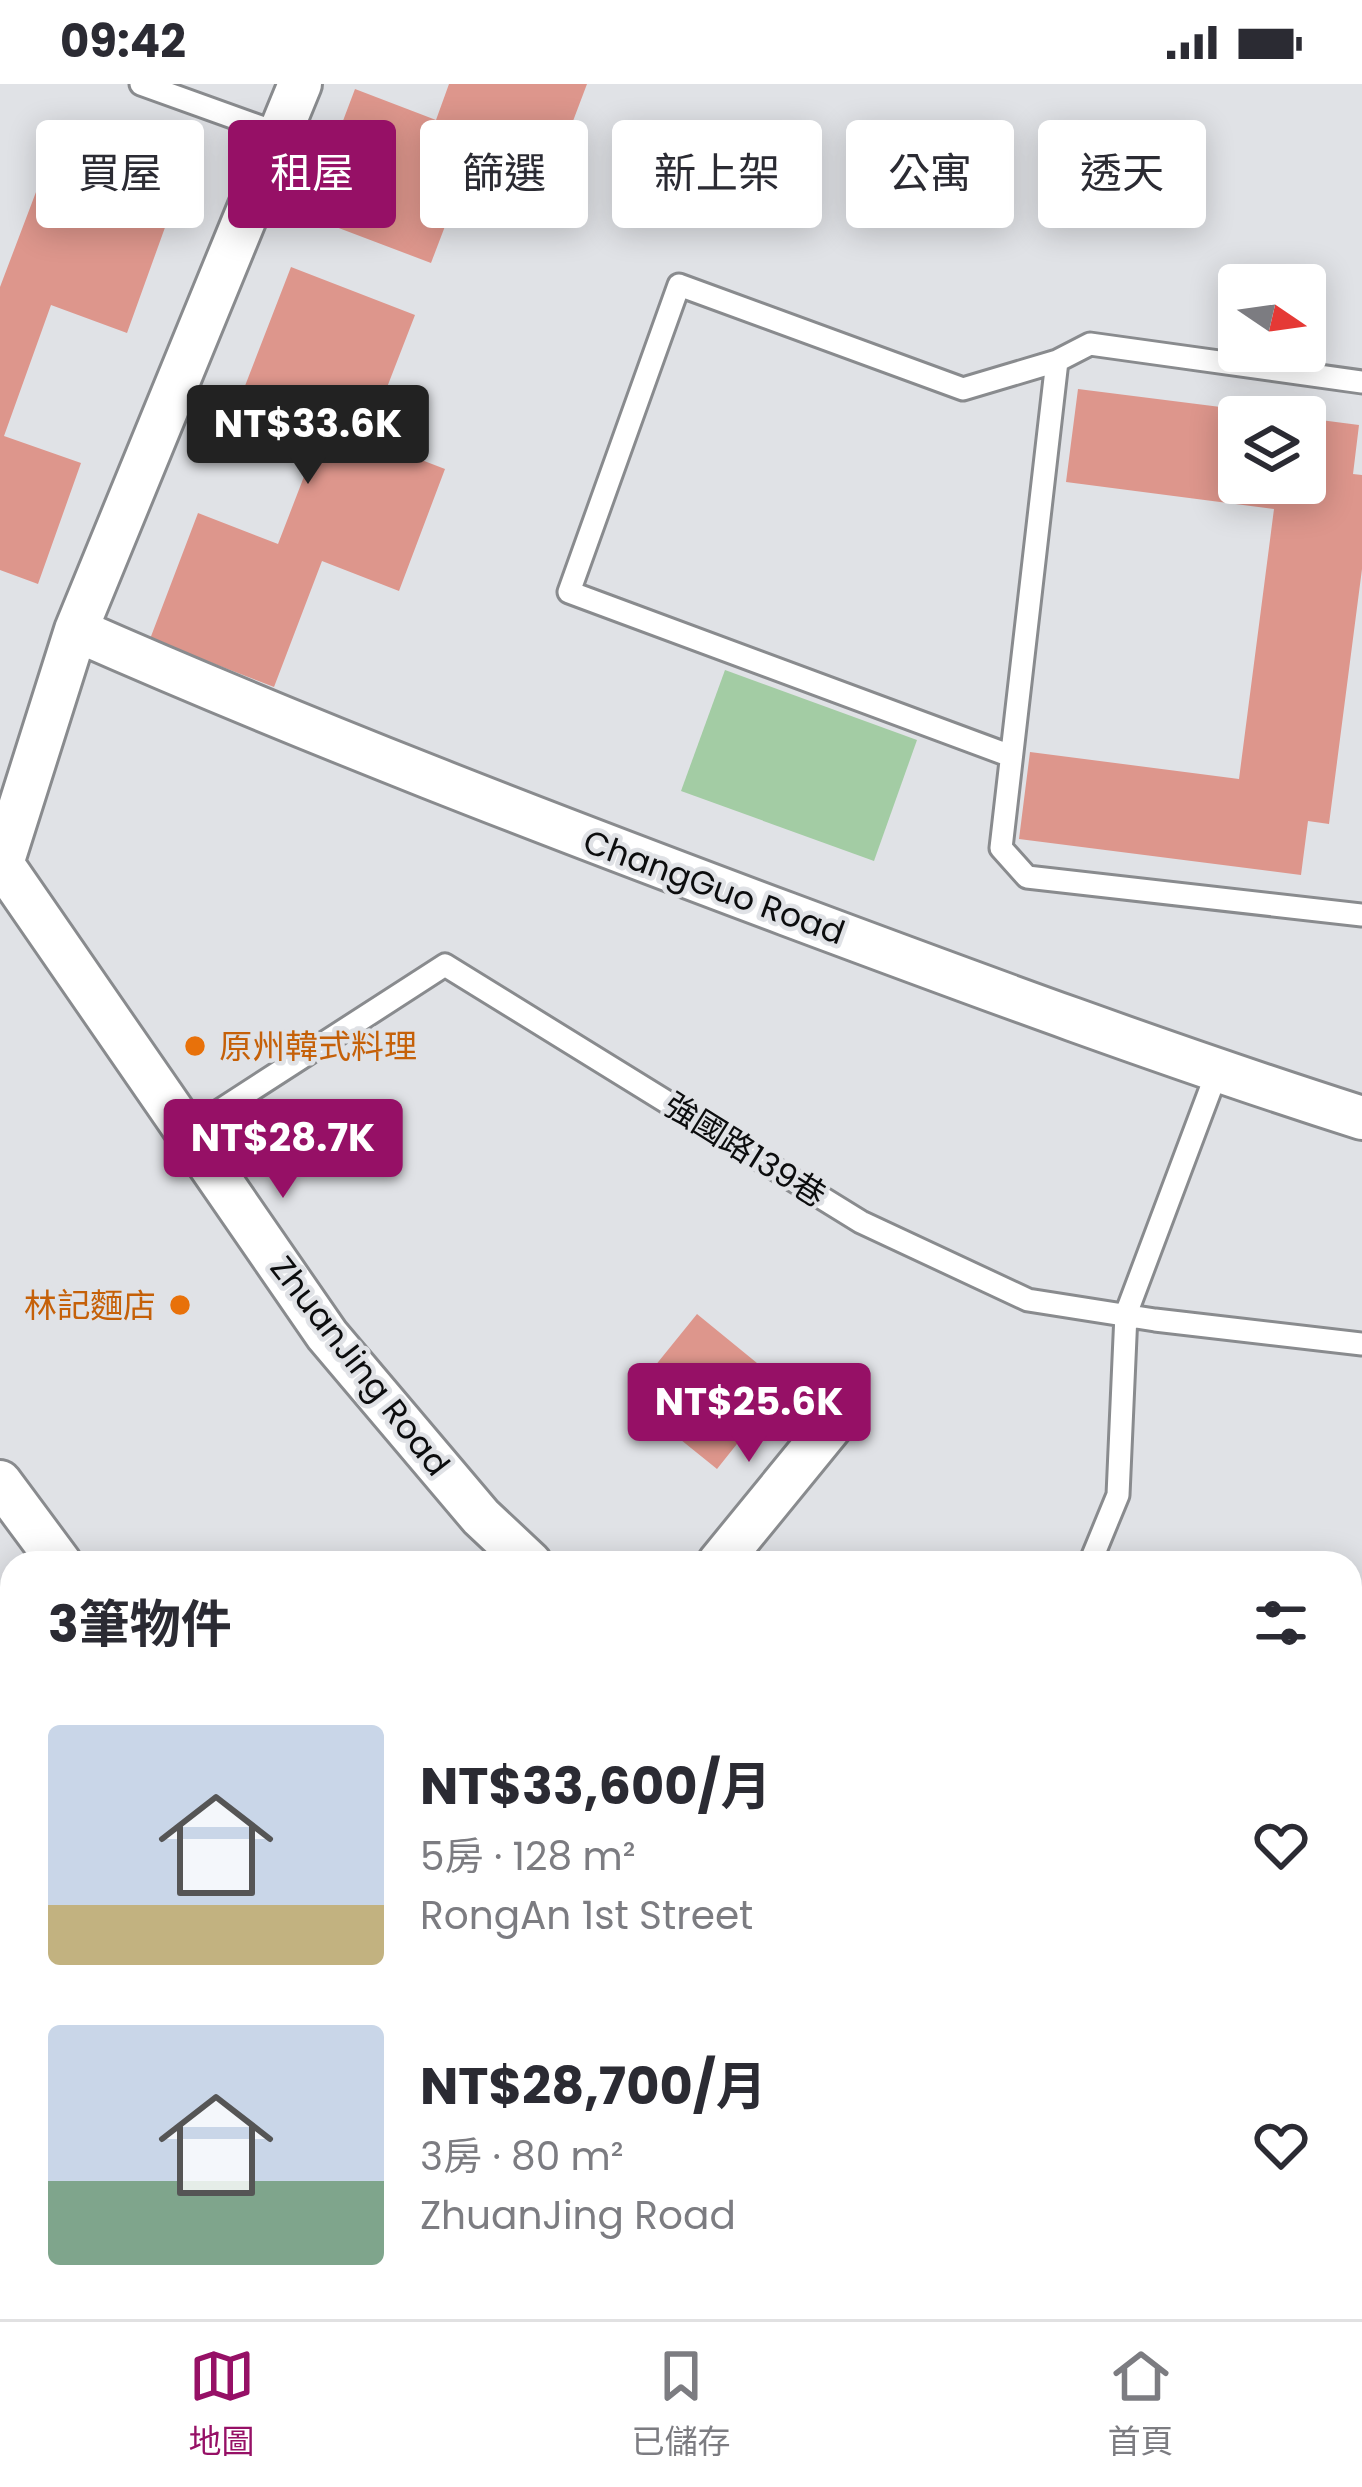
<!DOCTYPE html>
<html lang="zh-TW">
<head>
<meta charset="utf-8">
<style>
	:root { --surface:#fff; --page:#f2f2f3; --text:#2b2b33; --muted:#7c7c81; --line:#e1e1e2; --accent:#961066 }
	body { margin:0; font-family:Poppins,"Noto Sans TC",sans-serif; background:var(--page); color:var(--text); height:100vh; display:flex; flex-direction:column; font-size:45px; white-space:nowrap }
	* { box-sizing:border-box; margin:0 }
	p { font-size:39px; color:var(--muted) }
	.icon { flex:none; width:66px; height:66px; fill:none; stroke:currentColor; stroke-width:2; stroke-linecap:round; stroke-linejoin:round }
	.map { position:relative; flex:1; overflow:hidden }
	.details { position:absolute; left:0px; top:1467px; width:1362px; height:768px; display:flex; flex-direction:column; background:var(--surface); border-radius:36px 36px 0 0; box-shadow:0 6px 30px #0003 }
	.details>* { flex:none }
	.banner { position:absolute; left:36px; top:36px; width:1290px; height:108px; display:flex; gap:24px }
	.needle { width:78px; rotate:103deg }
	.controls { position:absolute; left:1218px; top:180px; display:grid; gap:24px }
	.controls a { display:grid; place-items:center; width:108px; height:108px; border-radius:12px; background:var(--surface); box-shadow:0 6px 30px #0003; font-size:60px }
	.price { position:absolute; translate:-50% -102px; padding:0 27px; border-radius:12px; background:var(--accent); color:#fff; font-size:39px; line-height:78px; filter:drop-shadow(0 3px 6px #0008) }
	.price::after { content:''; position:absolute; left:50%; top:72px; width:36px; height:27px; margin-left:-18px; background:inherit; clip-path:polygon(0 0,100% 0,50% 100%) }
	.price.active { background:#222; color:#fff }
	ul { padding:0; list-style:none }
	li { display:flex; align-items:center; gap:36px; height:300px; padding:0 48px }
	li span { display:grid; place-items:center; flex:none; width:336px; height:240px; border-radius:12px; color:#555 }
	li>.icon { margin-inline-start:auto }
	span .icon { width:144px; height:144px; fill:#fffc; stroke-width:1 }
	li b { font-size:51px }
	h2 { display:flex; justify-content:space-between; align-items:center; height:144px; padding:0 48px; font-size:51px }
	.tag { padding:0 42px; border-radius:12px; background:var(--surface); box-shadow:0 6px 30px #0003; font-size:42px; line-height:108px }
	.tag.active { background:var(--accent); color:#fff }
	.status { display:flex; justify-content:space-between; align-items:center; height:84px; padding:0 60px; background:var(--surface); direction:ltr }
	.status svg { height:33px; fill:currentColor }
	.tab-bar { display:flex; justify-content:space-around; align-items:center; height:168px; border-top:3px solid var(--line); background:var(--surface); font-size:33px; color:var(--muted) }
	.tab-bar a { display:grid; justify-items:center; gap:6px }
	.tab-bar .active { color:var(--accent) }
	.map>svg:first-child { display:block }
</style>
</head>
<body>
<div class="status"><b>09:42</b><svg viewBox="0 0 49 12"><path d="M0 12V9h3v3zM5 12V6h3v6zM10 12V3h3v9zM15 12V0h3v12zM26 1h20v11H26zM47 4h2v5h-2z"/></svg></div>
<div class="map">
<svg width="1362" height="2235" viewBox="0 0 1362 2235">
	<rect width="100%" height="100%" fill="#e0e2e6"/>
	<path fill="#a3cca4" d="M725,586L917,656L874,777L681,707Z"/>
	<path fill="#dd968c" d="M449,0H587L556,82L479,53L431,179L307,132L355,5L436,36Z
		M47,79L172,124L127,249L51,221L4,352L81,379L38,500L0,486V203Z
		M291,183L415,231L367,355L445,385L399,507L322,477L274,603L150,555L198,429L278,460L325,338L243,307Z
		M1078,305L1275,330L1239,333V399H1305V334L1359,341L1353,390L1362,391V485L1329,740L1308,737L1301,791L1019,755L1030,668L1239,695L1274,425L1066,398Z
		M697,1230L784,1301L717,1385L629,1314Z
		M12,1610V1754L0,1739V1620Z
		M343,2223H478L488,2235H328Z"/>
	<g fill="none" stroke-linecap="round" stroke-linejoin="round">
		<defs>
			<path id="lane" d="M141,0L280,50
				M1362,298L1090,260L1057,277L1001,764L1027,793L1362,831
				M1011,672L569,508L679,201L963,305L1057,277
				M188,1047L445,881L861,1138L1028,1216L1155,1236L1362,1260
				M1090,1479L1118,1411L1126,1230L1217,988
				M782,2223L794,2235
				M1091,2235L1094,2223"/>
			<path id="street" d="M76,546C310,649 547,740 787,830C977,901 1168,972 1362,1034
				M0,777L327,1251L481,1433L530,1479
				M0,786L76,546L300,0
				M0,1398L60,1479
				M719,1479L839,1332
				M1350,1967L1362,1972
				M0,2048L12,2058
				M1350,2087L1362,2038
				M0,2120L12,2110
				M191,2223L204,2235
				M641,2235L654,2223
				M1314,2235L1317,2223"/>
		</defs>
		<use href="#lane" stroke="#898b8e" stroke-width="27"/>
		<use href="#street" stroke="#898b8e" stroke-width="48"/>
		<use href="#lane" stroke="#fff" stroke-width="21"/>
		<use href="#street" stroke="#fff" stroke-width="42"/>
	</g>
	<g fill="#e8710a" stroke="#e0e2e6" stroke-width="4.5">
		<circle cx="195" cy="962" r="12"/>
		<circle cx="180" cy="1221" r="12"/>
	</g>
	<g text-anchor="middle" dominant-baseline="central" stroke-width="9" stroke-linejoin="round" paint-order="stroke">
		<g font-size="33" fill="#0c0d0e" stroke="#e0e2e6">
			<text transform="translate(714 803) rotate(20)">ChangGuo Road</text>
			<text transform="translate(745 1066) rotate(32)">強國路139巷</text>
			<text transform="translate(360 1282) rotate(52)">ZhuanJing Road</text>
		</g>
		<g font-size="33" fill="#c56008" stroke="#e0e2e6" text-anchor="start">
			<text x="219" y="962">原州韓式料理</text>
			<text x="156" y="1221" text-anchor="end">林記麵店</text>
		</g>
	</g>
</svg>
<div class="controls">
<a><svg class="needle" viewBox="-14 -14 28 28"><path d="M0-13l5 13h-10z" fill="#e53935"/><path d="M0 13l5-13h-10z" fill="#7c7c81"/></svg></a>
<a><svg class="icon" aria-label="layers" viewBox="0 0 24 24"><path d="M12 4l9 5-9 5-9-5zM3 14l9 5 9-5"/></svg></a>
</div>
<b class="price active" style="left:308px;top:403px">NT$33.6K</b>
<b class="price" style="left:283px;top:1117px">NT$28.7K</b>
<b class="price" style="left:749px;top:1381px">NT$25.6K</b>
<div class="banner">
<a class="tag">買屋</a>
<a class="tag active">租屋</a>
<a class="tag">篩選</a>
<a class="tag">新上架</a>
<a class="tag">公寓</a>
<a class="tag">透天</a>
</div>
<section class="details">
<h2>3筆物件<svg class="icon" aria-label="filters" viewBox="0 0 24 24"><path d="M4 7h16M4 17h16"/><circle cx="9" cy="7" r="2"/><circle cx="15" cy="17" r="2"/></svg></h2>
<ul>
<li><span style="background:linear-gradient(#c9d6e8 75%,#c2b280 0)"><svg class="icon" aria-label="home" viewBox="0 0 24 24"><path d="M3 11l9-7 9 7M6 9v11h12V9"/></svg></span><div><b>NT$33,600/月</b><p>5房 · 128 m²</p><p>RongAn 1st Street</p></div><svg class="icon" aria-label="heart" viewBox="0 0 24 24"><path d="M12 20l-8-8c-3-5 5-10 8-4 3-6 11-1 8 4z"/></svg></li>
<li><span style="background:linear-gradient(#c9d6e8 65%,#7fa58c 0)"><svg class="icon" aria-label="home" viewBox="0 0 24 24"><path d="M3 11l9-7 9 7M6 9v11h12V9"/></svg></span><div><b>NT$28,700/月</b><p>3房 · 80 m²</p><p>ZhuanJing Road</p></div><svg class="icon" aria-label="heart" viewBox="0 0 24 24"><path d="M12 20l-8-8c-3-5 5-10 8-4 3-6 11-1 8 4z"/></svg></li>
</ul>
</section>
</div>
<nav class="tab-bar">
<a class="active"><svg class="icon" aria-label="map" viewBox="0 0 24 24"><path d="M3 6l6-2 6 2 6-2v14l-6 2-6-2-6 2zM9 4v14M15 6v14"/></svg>地圖</a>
<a><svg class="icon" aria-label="saved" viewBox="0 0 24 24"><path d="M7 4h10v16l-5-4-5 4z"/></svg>已儲存</a>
<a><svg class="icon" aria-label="home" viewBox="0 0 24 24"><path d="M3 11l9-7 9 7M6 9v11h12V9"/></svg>首頁</a>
</nav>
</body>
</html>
